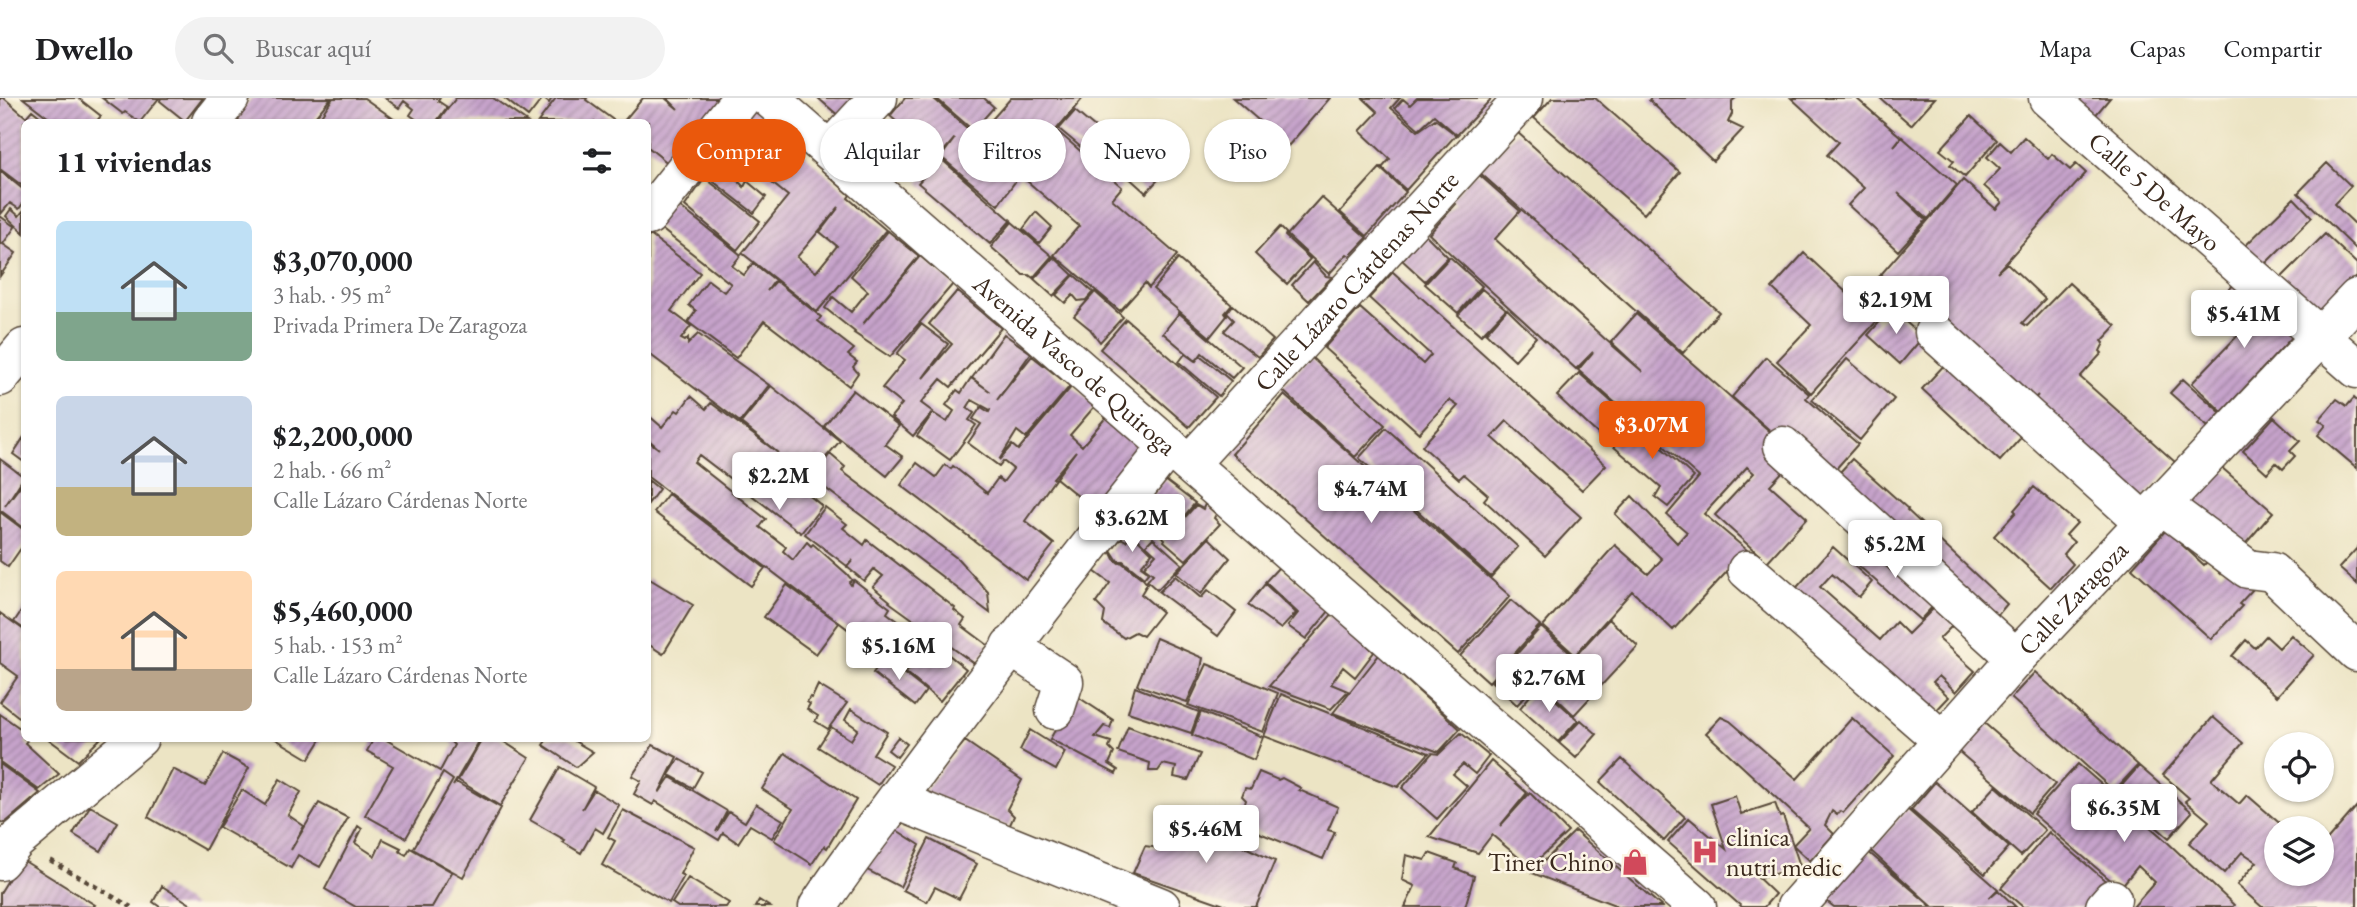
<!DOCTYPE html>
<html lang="es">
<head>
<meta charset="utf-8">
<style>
	:root { --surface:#fff; --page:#f2f2f2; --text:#202124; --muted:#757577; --line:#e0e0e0; --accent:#ea580c }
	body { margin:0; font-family:"EB Garamond",serif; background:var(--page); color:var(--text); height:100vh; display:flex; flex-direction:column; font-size:26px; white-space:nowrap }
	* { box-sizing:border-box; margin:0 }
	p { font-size:23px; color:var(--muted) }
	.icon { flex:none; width:38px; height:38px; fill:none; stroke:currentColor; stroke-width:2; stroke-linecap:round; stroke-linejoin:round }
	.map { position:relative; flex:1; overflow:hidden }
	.panel { position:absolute; left:21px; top:21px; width:630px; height:623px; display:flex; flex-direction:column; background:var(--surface); border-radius:10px; box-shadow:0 2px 5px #0004 }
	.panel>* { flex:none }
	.hud { position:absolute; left:672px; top:21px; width:665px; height:63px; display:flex; gap:14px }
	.fabs { position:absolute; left:2264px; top:634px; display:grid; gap:14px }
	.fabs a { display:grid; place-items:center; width:70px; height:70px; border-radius:50%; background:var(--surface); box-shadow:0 2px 5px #0004; font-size:35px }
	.price { position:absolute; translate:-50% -60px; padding:0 16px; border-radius:7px; background:#fff; color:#222; font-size:23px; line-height:46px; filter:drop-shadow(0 2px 4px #0008) }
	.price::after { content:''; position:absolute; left:50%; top:42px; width:21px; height:16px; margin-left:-10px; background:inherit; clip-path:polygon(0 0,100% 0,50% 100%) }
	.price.selected { background:var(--accent); color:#fff }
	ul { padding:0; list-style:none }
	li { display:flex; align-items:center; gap:21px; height:175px; padding:0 35px }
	li span { display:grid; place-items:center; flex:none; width:196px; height:140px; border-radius:10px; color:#555 }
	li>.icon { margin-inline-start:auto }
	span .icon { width:84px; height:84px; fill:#fffc; stroke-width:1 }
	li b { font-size:30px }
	h2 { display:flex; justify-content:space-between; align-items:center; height:84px; padding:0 35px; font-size:30px }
	.tag { padding:0 24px; border-radius:32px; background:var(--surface); box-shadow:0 2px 5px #0004; font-size:24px; line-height:63px }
	.tag.selected { background:var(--accent); color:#fff }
	header { display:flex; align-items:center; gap:42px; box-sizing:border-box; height:98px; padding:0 35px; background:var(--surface); border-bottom:2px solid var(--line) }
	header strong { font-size:33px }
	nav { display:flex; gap:38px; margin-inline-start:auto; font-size:24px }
	.search { width:490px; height:63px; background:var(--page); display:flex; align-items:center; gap:18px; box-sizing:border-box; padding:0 24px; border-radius:38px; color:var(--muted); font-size:26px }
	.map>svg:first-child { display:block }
</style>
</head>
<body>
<header>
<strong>Dwello</strong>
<div class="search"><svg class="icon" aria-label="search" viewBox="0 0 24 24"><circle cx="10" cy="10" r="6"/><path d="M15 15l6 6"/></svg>Buscar aquí</div>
<nav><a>Mapa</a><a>Capas</a><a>Compartir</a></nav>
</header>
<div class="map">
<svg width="2357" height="809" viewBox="0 0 2357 809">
	<defs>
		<pattern id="building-hatch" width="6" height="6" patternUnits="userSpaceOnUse" patternTransform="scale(1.75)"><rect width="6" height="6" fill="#c6a3cb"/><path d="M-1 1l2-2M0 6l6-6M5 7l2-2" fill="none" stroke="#a285a4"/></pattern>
	</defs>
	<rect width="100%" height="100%" fill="#fcf5e5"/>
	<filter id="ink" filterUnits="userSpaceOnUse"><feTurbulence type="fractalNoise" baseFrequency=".0143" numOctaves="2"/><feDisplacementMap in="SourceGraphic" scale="14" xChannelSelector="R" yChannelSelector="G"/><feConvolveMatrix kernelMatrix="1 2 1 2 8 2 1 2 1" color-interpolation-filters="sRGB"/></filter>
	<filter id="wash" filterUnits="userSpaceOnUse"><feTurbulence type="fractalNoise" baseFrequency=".00686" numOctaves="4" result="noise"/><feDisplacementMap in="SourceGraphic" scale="28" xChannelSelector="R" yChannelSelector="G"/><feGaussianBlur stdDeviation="1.57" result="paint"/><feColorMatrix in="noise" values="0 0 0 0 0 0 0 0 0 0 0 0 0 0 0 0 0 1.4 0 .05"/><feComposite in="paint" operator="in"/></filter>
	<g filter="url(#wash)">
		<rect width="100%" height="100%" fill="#ece4c4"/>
		<g id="blocks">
			<path fill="url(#building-hatch)" fill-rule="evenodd" d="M0,0H4L26,19L32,12L47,24H24V89L0,71Z
				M23,0H78L101,18L96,24H54Z
				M102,0H159L140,24L125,14L123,16Z
				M161,0H203L185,23L160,3Z
				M252,0H331L311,24H241L236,20Z
				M333,0H364L398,24H327L320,19Z
				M385,0H440L438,3L447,9L436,24H420L410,17L414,11L404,3L399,10Z
				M456,0H493L527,24H438Z
				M504,0H552L549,5L543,0L528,19Z
				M556,0H587L586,2L616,24H538Z
				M643,0H665L678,11L667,0H726L669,66L648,49V24H623Z
				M818,0H857L840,19Z
				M905,0H933L1020,77L1037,56L1030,63L987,27L1011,0H1083L1056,32L1122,89L1112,101L1177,157L1149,190L1145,185L1120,213L1054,157L1079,128L1020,77L998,107L941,59L955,40L938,60L890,18Z
				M936,0H984L994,9L979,26L982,29L977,36Z
				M1233,0H1330L1288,48Z
				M1363,0H1400L1391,10L1418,33L1435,21L1456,37L1406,92L1382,70L1390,61L1360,33L1378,14Z
				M1417,0H1492L1457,37L1434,17L1419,31L1395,10L1403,1L1410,7Z
				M1552,0H1595L1680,74L1644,116L1534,20Z
				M1651,0H1736L1732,3V16L1728,24L1743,31L1713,63L1649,2Z
				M1791,0H1856L1901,39L1894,48L1902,39L1957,87L1928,121L1898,95L1926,122L1898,153L1848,107L1864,90L1827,57L1839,44Z
				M1880,0H1935L1911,27Z
				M2071,0H2110L2093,20Z
				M748,6L778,33L750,65L720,41Z
				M1075,13L1127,57L1112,75L1059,31Z
				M1971,18L1997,42L1965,79L1950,67L1954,63L1940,52Z
				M779,34L850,97L848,100L886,132L817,214L742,155L788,98L751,68ZM839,109L820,134L837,148L816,174L797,159Z
				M1517,34L1719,214L1683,255L1478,73Z
				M2024,39L2048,61L2052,56L2070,72L2076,66L2086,75L1997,174L2007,165L2045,201L2022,225L2027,228L2069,185L2116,228L2102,243L2104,245L2100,253L2102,255L2080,279L2175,364L2141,402L2027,310L2038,297L2029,306L1909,197L1896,212L1870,189L1963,82L1996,111L2002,104L1984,88L2000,71L1987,59L2000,44L2011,54Z
				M1143,58L1163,76L1146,95L1127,78Z
				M940,60L1011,122L990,146L918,85Z
				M721,63L740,78L738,83L744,89L747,83L766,99L754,115L709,80Z
				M2327,65L2351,88L2334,106L2357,128V152L2298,95Z
				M1380,70L1406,94L1367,138L1340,114Z
				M0,73L24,92V104L19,111L10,105L0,117Z
				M1476,74L1520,113L1495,141L1605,241L1643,274L1611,244L1636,216L1774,337L1764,349L1787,369L1770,387L1807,420L1767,464L1715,417L1754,375L1747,369L1704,416L1747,452L1673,532L1632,493L1575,557L1543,528L1615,447L1648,476L1662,461L1615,416L1632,398L1677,445L1687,434L1667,417L1699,379L1578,272L1593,254L1576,271L1429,136L1456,106L1451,101Z
				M705,80L760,123L737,152L685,108Z
				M1321,99L1367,140L1350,158L1347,156L1329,176L1287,137Z
				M2294,100L2312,119L2261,170L2243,150Z
				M673,103L741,157L732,168L744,177L753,165L775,182L767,193L776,183L821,219L818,223L854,251L848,257L857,264L853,269L858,275L849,288L764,223L736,260L688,224L696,213L689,207L708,182L724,194L731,186L655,126Z
				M11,111L19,118L24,112V135L6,118Z
				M1036,114L1052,129L1039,145L1023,131Z
				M0,118L15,129L3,146L16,155L0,178Z
				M1012,124L1052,158L1033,180L1029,177H1023L991,149Z
				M1280,129L1286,135L1285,138L1310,161L1287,186L1255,156Z
				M888,133L919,158L863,226L920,158L953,186L890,259L854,235L855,234L825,210L833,199L851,214L868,193L851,178Z
				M1425,136L1448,159L1425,183L1402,162Z
				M2325,136L2357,166V178L2313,219L2275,186Z
				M650,137L700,175L671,213L691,228L681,241L685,243L688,240V246L698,236L769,287L740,324L648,255V140Z
				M1804,155L1877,223L1811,295L1777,263L1811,227L1772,190Z
				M1054,159L1073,177L1053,198L1034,181Z
				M1450,159L1482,188L1458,215L1425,186Z
				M1178,161L1232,207L1225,215L1227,218L1210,239L1153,191Z
				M1313,164L1326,178L1332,179L1309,203L1292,187Z
				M1393,174L1606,367L1582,392L1507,323L1492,339L1581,419L1545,458L1484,402L1488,397L1464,376L1459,381L1422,348L1458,308L1449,302L1419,335L1324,250L1360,210L1423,266L1431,257L1369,200Z
				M1074,177L1093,194L1086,202L1078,203L1073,197L1065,205L1056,197Z
				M2237,183L2295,236L2222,314L2192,285L2242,233L2229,222L2240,209L2226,195Z
				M1482,191L1506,211L1481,237L1458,217Z
				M957,193L1001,230L951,289L941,281L921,305L933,314L913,338L891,319L902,306L882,290L905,262L897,256L921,226L948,246L923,280L952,246L929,226Z
				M1095,194L1123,219L1100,244L1090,231L1074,218Z
				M1233,207L1273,242L1258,259L1224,233L1234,222L1227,215Z
				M1507,211L1536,239L1515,262L1486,235Z
				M1891,211L1923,239L1900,266L1868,237Z
				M1179,215L1242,269L1232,280L1202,255L1196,263L1163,235Z
				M1126,221L1216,299L1189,329L1100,251Z
				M1004,236L1031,255L997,302L1032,258L1070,288L1026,340L1017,333L999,362L1012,347L1018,352L1072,288L1095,308L1070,337L1082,348L1107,318L1146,350L1095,412L1056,380L1076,353L1053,380L1055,381L1025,423L1054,446L1026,482L901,387L917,365L936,379L945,367L951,371L953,368L987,395L998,380L1003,384L1013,371L1003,363L999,368L968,345L981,326L973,321L981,309L989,314L990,312L972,302L967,310L974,315L969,322L976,327L950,362L917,338L933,315L947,324L954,313L946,307L957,292L961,295L971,280L991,294L972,280Z
				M1185,256L1195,263L1201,258L1231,283L1219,298L1179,264Z
				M1311,259L1385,327L1355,359L1281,291Z
				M1766,259L1809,296L1806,300L1858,346L1826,382L1732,299Z
				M1847,261L1894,301L1860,342L1812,302Z
				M1948,263L2026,334L2000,363L1922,291Z
				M1579,275L1623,314L1600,338L1557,298Z
				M2183,281L2221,315L2208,329L2170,295Z
				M771,288L840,343L809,379L807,376L798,388L822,408L801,435L699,357L694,364L766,421L760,429L786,449L783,453L793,462L807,444L811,448L813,446L847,476L852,482L849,484L851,487L854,482L890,510L887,515L902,526L897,533L901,536L906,530L934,553L938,548L966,571L940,603L906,575L919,558L907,549L903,554L901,552L891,564L648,379V343L659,351L648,341V317L662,329L676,312L679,314L691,298L706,311L711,305L778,355L741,325Z
				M853,292L899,328L885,346L903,359L887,378L824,328Z
				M1284,297L1510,498L1458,556L1232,356Z
				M2354,300L2357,303V370L2318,337L2326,327L2319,322L2337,301L2347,308Z
				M2274,319L2300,343L2290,353L2295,358L2283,371L2276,365L2267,375L2243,353Z
				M1630,321L1694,379L1668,409L1655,399L1661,389L1607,343Z
				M1386,330L1518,449L1491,479L1359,360Z
				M24,339V364L13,356Z
				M830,356L845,369L842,373L958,461L988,494L990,515L812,380Z
				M0,361L24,379L5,408L24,383V430L0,412Z
				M1852,361L1908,411L1907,412L2007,506L1997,518L1829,386Z
				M2221,369L2273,414L2240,452L2188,407Z
				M648,382L659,391L648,406Z
				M1165,382L1195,405L1169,437L1196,407L1203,411L1205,406L1216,416L1214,420L1220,426L1186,462L1164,443L1165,441L1136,418Z
				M2034,389L2077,425L2066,437L2074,444L2064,456L2073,466L2051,490L1994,438L2016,414L2014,412Z
				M668,396L765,470L751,488L654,414Z
				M825,409L847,426L843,430L864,447L867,442L955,510L954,512L965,521L961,527L989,548L975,566L889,504L890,503L873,489L883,478L874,471L864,483L847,469L853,462L847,468L805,436Z
				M0,414L24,432V446L8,469L0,463Z
				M2166,432L2204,467L2208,463L2221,476L2229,467L2254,490L2239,506L2242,508L2211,541L2132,470Z
				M1132,435L1152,455L1141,468L1149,474L1144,480L1123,463H1118L1111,452L1121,440L1126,443Z
				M1153,440L1182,466L1157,492L1147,483L1153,476L1144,469L1156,456L1146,447Z
				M1209,440L1230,460L1201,496L1176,475Z
				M1881,444L1936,505L1920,522L1852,462L1862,451L1869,457Z
				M1833,449L1872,484L1859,499L1832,476L1820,489L1880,542L1896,524L1908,536L1941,503L1960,520L1939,541L1975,573L1956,594L1939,578L1933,584L1949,599L1930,619L1790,497Z
				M2357,450V486L2339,470Z
				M1110,453L1114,461L1119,465L1121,464L1143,481L1147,486L1141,496L1162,514L1143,538L1135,534L1124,540L1103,525L1105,514L1096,505L1110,485L1094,473Z
				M1279,469L1330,512L1306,541L1288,528L1298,515L1265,484Z
				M1175,478L1201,500L1208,492L1236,514L1218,538L1159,494Z
				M648,480L693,507L663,556L648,546Z
				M1265,486L1296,515L1281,531L1248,507Z
				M787,487L839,525L816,556L764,519Z
				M1511,502L1540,527L1489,584L1460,558Z
				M24,509V531L14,524Z
				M1334,514L1374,554L1355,579L1343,569L1331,586L1348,593L1331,611L1269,588Z
				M0,515L24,532V623L0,604L18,578L0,565Z
				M1609,521L1638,548L1574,617L1546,590Z
				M1541,529L1571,556L1544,587L1539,583L1517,607L1492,584Z
				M2291,537L2314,557L2277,598L2232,558L2246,542L2255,550L2266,538L2279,550Z
				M1156,540L1203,560L1200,576L1187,604L1137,587Z
				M1379,557L1460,631L1439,654L1333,615Z
				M884,560L926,593L915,608L873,575Z
				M1207,566L1278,595L1263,634L1188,607Z
				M2035,574L2138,667L2114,693L2011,600Z
				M818,587L847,605L828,631L815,623L818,618L807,611L810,606L807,604L810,599L812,600Z
				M1539,587L1578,622L1558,644L1520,610Z
				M1135,589L1199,614L1191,635L1128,614Z
				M1281,596L1429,655L1398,689L1264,638Z
				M1075,597L1113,622L1110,630L1104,628L1095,639L1111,644L1109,650L1114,655L1109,666L1118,672L1116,676L1050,641Z
				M851,611L887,634L873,656L891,667L878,687L818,649L831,629L851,642L858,631L845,622Z
				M1201,614L1263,639L1254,662L1192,637Z
				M0,616L24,633V640H29L25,645L59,676L39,692L0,664Z
				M1721,619L1730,623L1797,681L1852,620L1894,658L1843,715L1840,713L1837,717L1832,713L1825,727L1834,736L1810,763L1793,747L1800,768L1761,780L1751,773L1775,796L1764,809H1742L1668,744L1689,720L1726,751L1711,706L1735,698L1741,716L1775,705L1780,719L1783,718L1793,747L1809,730L1706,635Z
				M2213,619L2243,645L2211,682L2239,706L2247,697L2285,730H2277V775H2322V748L2357,708V809H2262L2237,787L2257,764L2242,754L2224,775L2189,745L2209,723L2185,703L2189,700L2163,677Z
				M1581,622L1597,636L1576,660L1559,645Z
				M1983,624L2055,686L2030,715L1958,653Z
				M1128,628L1200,656L1188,682L1174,679L1176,669L1163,666L1158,673H1149L1150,665L1118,654Z
				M1030,632L1065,654L1056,672L1020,652Z
				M1461,635L1489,658L1475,676L1463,666L1453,676L1467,688L1437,721L1402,690L1432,655L1439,656Z
				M898,639L907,646L897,659L888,652Z
				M47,640H101L78,663Z
				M274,640H322L309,661Z
				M374,640H383L440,673L454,647L450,643L451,640H481L453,688L456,684L501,710L463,779L413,751L453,682L443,675L406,740L365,717L393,668L367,653Z
				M483,640H498L529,660L500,708L458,682Z
				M548,640H569L593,654L576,669L543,647Z
				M965,643L1022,682L1007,711L1014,718L1009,729L924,693Z
				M653,647L677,659L659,695L670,679L727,713L716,734L729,714L745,724L756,706L783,722L772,740L750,727L738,745L723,735L719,742L655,703L653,707L634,696L641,683L632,678Z
				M785,655L856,702L827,750L824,748L812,766L774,742L793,711L762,691Z
				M223,656L249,670L205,752L148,719L173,671L205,688Z
				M679,661L702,674L693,690L669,677Z
				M1622,661L1685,719L1664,743L1600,684Z
				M1491,663L1527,695L1500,728L1530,695L1568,734L1530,769L1492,737L1478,755L1429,739Z
				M0,666L40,695L5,725L0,724Z
				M2078,666L2164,741L2234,807L2232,809H2133L2155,784L2138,768L2120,790L2033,716Z
				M2139,668L2192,714L2169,740L2116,694Z
				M560,669L594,689L582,711L594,692L619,707L603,735L595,730L581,755L563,744L565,742L530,722Z
				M1259,674L1278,682L1282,680L1301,690L1299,692L1338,709L1328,732L1335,734L1323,761L1238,726L1246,702L1242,698L1245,690L1251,691Z
				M280,681L301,694L288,717L304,728L291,752L319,705L348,720L320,769L298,757L291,770L219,729L242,692L265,707Z
				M1935,684L2009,749L1985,776L1911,712Z
				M1996,688L2045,732L2021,758L1972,714Z
				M90,708L118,724L101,753L73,736Z
				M1907,711L1998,791L1989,800L1998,792L2016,809H1933L1871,753Z
				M623,712L694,749L680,776L684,778L669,805L602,767L615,743L608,739Z
				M1174,716L1275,763L1256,809H1230L1133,775L1145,748L1159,750Z
				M358,728L362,731L355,745L375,758L383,741L401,750L399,753L406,757L410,750L452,774L432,809H356L325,791Z
				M895,731L920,747L900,789L865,771Z
				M1575,733L1662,809H1620L1532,775Z
				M2049,734L2107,784L2086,809H2023L2001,790Z
				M929,741L977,766L959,801L935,789L927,804L903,792Z
				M1866,752L1932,809H1834L1824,801Z
				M1429,755L1457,765L1455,770L1474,778L1465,809H1405L1415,788L1402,782L1406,757L1425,762Z
				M21,761L95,807L93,809L0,808V795Z
				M688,780L729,805L726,809H678L672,805Z
				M162,788L195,809H160L153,804Z
				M759,802L770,809H755Z"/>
		</g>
	</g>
	<g filter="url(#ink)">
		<use href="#blocks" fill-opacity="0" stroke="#564637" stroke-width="2"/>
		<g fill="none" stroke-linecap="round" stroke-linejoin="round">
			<defs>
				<g id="minor">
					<path id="s1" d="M769,0L1697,809"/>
					<path id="s2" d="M2048,0L2357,271"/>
					<path d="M211,24L230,0"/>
					<path d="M830,52L878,0"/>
					<path d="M648,118L742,0"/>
					<path d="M1934,234L2145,425"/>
					<path d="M0,279L24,250"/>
					<path d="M1783,348L2016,560"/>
					<path id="s3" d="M1189,366L1524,0"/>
					<path d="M2162,407L2248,471L2272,474L2357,554"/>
					<path d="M1747,472L1942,642"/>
					<path d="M1010,548L1064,584L1055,612"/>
					<path d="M896,702L1161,809"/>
					<path d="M0,763L16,743L139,640"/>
					<path d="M818,809C851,758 889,712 925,663C1004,557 1086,452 1169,348"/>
					<path id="s4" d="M1796,809L2016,560L2357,200"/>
					<path d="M2105,809L2112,801"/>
				</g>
			</defs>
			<use href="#minor" stroke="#564637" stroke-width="41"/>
			<path stroke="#564637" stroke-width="4.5" stroke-dasharray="5 5" stroke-linecap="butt" d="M50,762L131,809"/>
			<use href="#minor" stroke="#fff" stroke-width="38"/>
		</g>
	</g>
	<defs>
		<symbol id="hospital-bare" viewBox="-9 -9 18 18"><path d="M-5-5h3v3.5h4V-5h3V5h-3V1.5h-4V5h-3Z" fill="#d1495b" stroke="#fcf5e5" stroke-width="2.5" paint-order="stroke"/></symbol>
		<symbol id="shop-bare" viewBox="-9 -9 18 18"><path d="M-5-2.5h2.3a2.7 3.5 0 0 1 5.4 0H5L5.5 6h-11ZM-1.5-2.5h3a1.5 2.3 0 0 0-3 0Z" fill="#d1495b" stroke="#fcf5e5" stroke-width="2.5" paint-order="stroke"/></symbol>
	</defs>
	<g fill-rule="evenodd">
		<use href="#hospital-bare" x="1686" y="735" width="38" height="38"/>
		<use href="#shop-bare" x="1616" y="745" width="38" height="38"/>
	</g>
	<g text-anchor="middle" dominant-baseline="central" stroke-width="5" stroke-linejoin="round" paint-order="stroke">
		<g font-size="26" fill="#3b2a1e" stroke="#fcf5e5">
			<text stroke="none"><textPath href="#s2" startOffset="142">Calle 5 De Mayo</textPath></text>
			<text stroke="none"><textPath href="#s3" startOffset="248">Calle Lázaro Cárdenas Norte</textPath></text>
			<text stroke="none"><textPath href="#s1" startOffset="406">Avenida Vasco de Quiroga</textPath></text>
			<text stroke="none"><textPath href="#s4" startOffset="415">Calle Zaragoza</textPath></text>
		</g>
		<g font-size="26" fill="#3b2a1e" stroke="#fcf5e5" text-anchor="start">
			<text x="1726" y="739">clinica<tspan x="1726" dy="30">nutri medic</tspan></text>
			<text x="1614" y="764" text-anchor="end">Tiner Chino</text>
		</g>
	</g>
</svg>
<div class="fabs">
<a><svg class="icon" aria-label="locate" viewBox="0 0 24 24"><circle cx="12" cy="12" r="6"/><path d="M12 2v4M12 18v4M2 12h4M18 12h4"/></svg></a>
<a><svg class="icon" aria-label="layers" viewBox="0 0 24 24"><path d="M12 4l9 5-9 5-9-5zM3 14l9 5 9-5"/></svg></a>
</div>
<b class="price" style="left:1896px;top:238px">$2.19M</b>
<b class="price" style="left:2244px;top:252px">$5.41M</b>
<b class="price selected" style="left:1652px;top:363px">$3.07M</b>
<b class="price" style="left:779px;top:414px">$2.2M</b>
<b class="price" style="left:1371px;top:427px">$4.74M</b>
<b class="price" style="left:1132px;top:456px">$3.62M</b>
<b class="price" style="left:1895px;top:482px">$5.2M</b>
<b class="price" style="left:899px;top:584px">$5.16M</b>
<b class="price" style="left:1549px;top:616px">$2.76M</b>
<b class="price" style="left:2124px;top:746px">$6.35M</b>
<b class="price" style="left:1206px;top:767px">$5.46M</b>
<div class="hud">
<a class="tag selected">Comprar</a>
<a class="tag">Alquilar</a>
<a class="tag">Filtros</a>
<a class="tag">Nuevo</a>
<a class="tag">Piso</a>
</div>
<section class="panel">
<h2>11 viviendas<svg class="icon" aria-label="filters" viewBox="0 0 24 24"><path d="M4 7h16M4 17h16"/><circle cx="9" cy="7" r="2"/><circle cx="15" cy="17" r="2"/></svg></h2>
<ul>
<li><span style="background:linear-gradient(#bfe0f5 65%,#7fa58c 0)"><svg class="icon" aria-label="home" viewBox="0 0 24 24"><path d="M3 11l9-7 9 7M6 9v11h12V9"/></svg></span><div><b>$3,070,000</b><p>3 hab. · 95 m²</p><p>Privada Primera De Zaragoza</p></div></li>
<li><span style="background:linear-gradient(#c9d6e8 65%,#c2b280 0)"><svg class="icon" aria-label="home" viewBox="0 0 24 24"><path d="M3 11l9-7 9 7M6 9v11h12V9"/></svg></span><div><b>$2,200,000</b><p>2 hab. · 66 m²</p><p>Calle Lázaro Cárdenas Norte</p></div></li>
<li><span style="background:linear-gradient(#ffd9b3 70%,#b9a48a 0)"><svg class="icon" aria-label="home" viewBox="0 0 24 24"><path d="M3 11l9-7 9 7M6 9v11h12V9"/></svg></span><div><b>$5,460,000</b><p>5 hab. · 153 m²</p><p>Calle Lázaro Cárdenas Norte</p></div></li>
</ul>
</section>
</div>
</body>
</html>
